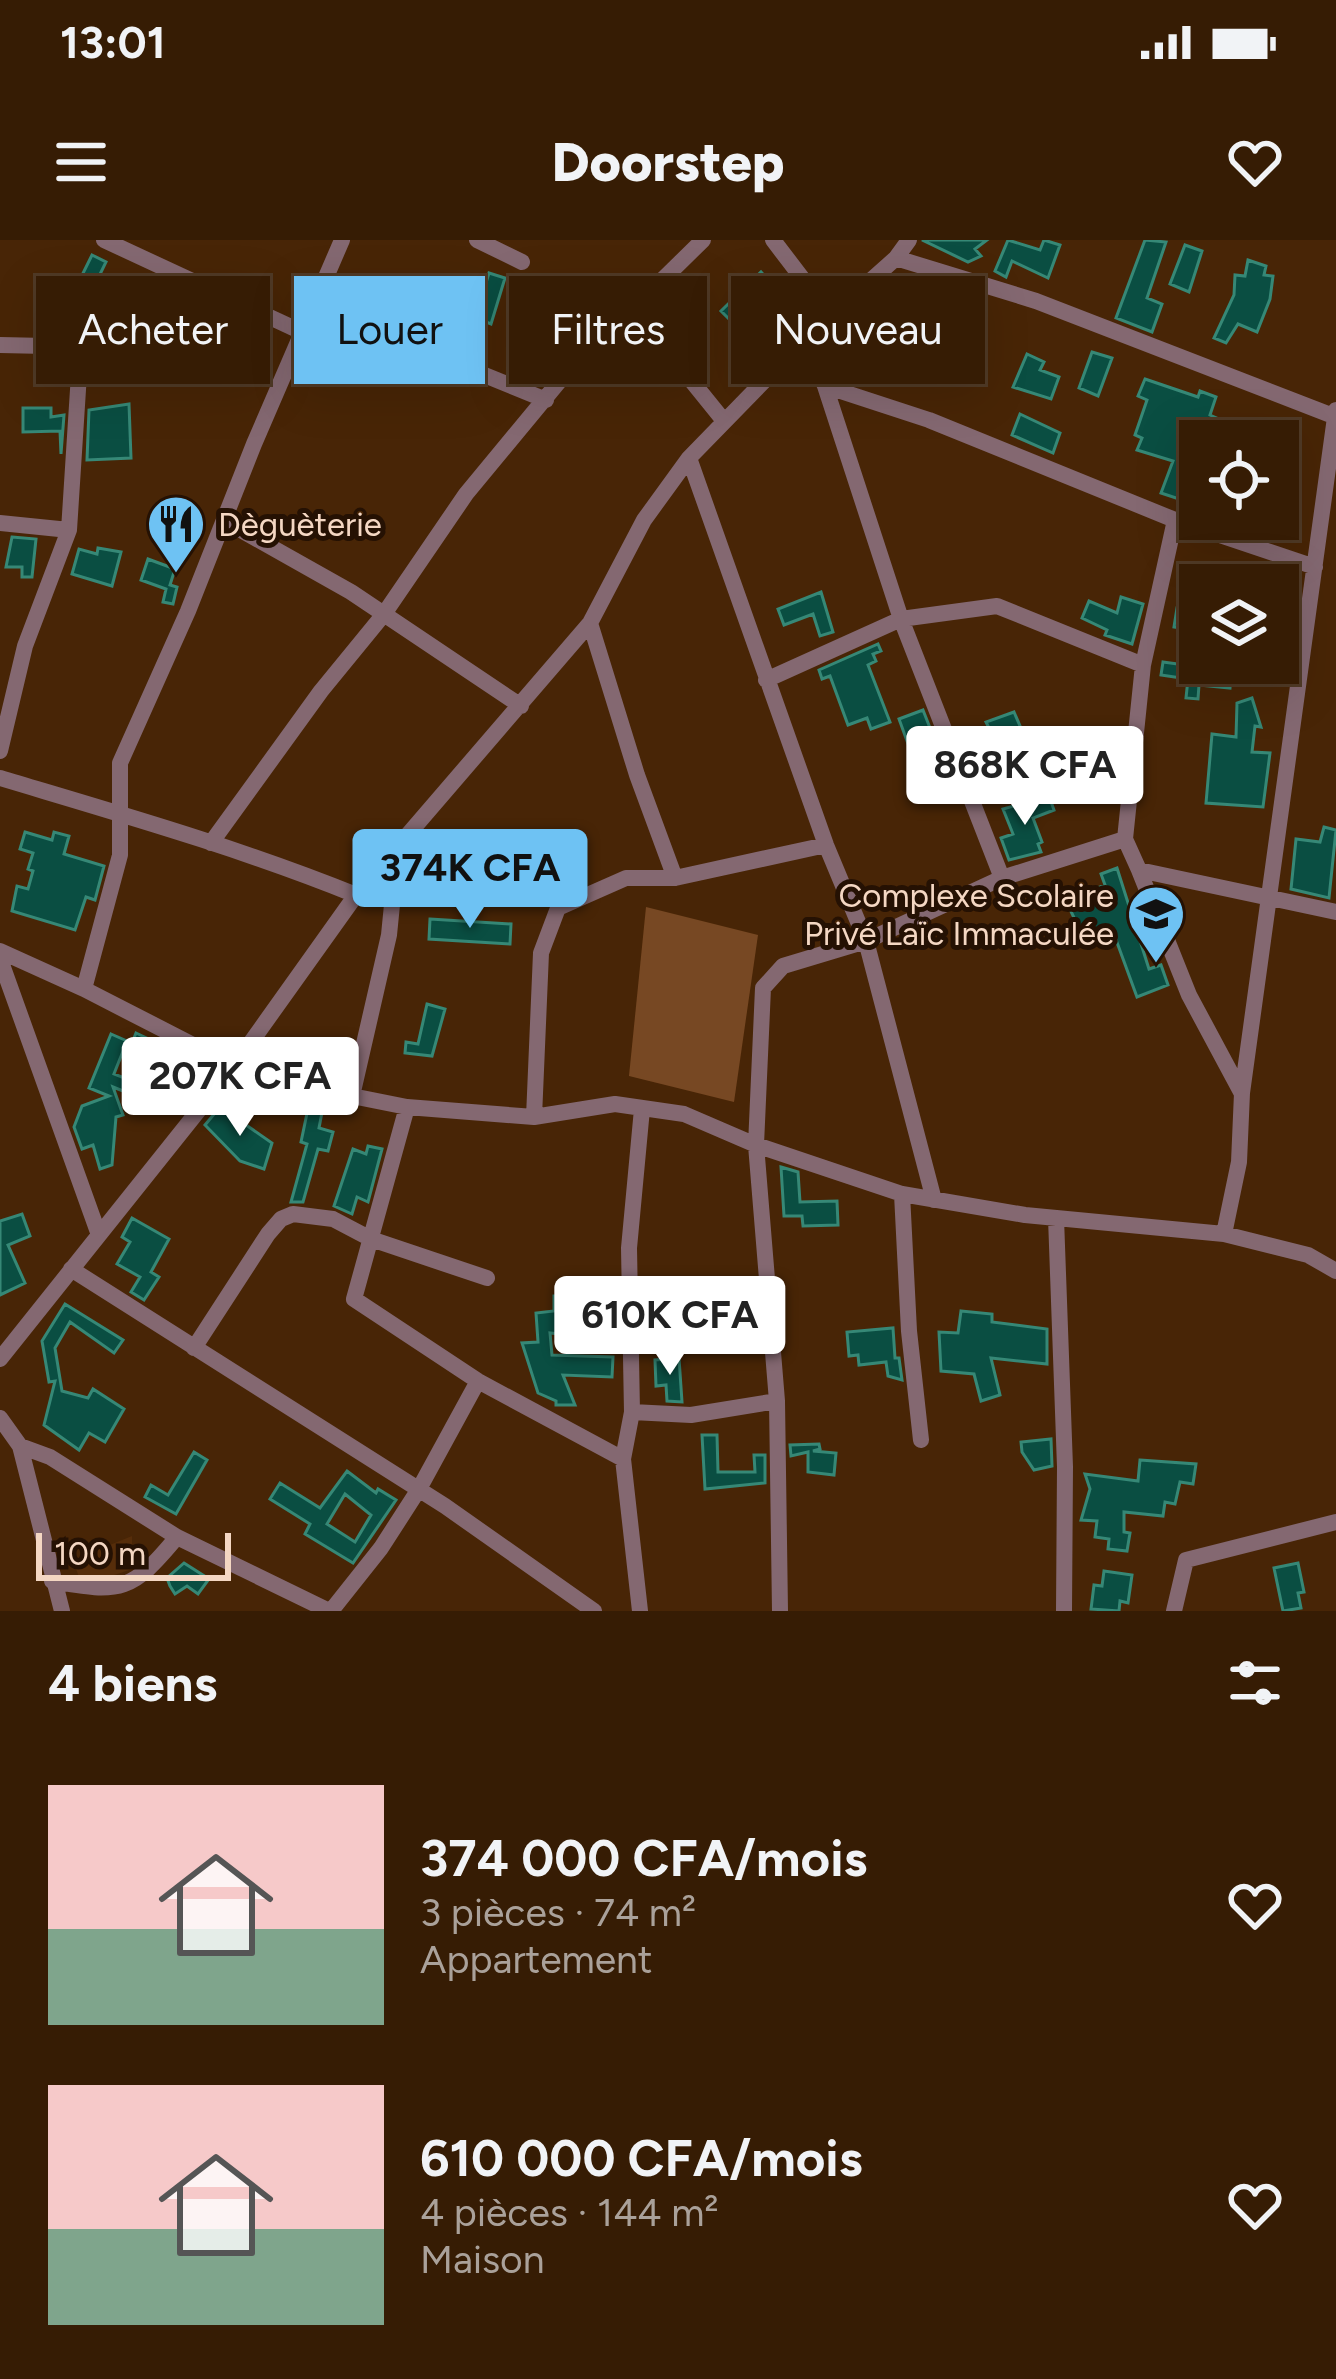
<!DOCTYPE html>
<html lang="fr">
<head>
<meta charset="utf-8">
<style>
	:root { --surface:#361c04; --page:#412913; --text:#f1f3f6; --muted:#aaa19a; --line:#503a26; --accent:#6ec2f3 }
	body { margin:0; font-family:Figtree,sans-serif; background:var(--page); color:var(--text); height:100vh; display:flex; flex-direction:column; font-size:45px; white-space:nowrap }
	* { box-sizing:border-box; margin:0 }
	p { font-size:39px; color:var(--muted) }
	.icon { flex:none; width:66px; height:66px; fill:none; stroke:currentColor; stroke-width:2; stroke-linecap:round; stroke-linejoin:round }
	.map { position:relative; height:1371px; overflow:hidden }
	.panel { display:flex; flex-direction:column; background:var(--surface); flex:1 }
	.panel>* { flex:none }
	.hud { position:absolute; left:36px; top:36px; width:1266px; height:108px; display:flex; gap:24px }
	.fabs { position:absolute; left:1179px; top:180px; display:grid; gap:24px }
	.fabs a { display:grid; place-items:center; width:120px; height:120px; border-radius:0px; background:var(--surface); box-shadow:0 12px 48px #0002,0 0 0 3px var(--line); font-size:60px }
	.scale { position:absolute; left:36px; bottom:30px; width:195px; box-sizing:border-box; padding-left:12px; border:6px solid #f4d7c3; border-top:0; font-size:33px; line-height:42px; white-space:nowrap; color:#f4d7c3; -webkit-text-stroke:9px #251103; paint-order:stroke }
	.price { position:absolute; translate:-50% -102px; padding:0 27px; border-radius:12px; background:#fff; color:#222; font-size:39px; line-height:78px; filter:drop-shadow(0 3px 6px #0008) }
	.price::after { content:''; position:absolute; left:50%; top:72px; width:36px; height:27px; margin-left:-18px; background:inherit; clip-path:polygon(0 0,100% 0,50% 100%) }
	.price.on { background:var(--accent); color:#111 }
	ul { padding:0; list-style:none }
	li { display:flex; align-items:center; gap:36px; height:300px; padding:0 48px }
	li span { display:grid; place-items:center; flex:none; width:336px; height:240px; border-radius:0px; color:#555 }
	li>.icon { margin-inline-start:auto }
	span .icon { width:144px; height:144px; fill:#fffc; stroke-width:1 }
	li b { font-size:51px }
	h2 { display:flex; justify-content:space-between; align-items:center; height:144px; padding:0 48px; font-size:51px }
	.chip { padding:0 42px; border-radius:0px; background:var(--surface); box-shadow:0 12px 48px #0002,0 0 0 3px var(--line); font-size:42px; line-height:108px }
	.chip.on { background:var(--accent); color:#111 }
	.status { display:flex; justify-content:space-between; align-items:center; height:84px; padding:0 60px; background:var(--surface); direction:ltr }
	.status svg { height:33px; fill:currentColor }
	header { display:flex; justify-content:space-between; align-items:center; height:156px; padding:0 48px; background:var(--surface); font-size:54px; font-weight:800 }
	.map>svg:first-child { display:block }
</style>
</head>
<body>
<div class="status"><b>13:01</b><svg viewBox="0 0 49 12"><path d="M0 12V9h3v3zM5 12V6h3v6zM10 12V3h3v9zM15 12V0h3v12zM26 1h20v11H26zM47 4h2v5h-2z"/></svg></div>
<header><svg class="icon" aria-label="menu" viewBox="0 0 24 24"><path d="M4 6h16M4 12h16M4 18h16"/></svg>Doorstep<svg class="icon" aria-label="heart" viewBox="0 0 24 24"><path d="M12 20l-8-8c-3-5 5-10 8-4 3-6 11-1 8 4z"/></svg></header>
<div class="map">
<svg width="1336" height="1371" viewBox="0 0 1336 1371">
	<rect width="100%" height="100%" fill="#482506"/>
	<path fill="#562d0a" d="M132,1296V1329L82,1346L73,1320Z"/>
	<path fill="#774823" d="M646,667L758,695L734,862L629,836Z"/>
	<path fill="#0a4e42" stroke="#368876" stroke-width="3" fill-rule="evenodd" d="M922,0H987L975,9L981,16L968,22Z
		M1008,0L1040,10L1044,0L1060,5L1048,38L1012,21L1006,37L995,31Z
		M1145,0L1166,2L1147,58L1162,64L1152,92L1116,78Z
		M1185,5L1202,11L1189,52L1170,44Z
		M92,15L106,22L86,63L133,85L125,101L129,103L127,108L146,115L140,126L68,93L65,99L44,93L55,70L63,74Z
		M1248,20L1266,26L1264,35L1273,36L1270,59L1257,92L1238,84L1226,103L1214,98L1234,55L1235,35L1245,36Z
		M761,32L774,46L735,85L721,71Z
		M489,33L505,38L491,84L456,70L460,55L480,62Z
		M686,35L705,59L677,84L661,60Z
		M517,46L541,49L536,89L512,86Z
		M873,56L889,89L897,68L932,83L924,100L902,91L876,98L856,116L864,135L852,141L846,139L831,104L851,75Z
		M1092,112L1112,118L1098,156L1079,148Z
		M1027,114L1044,122L1040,130L1059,137L1051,159L1013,147Z
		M1145,139L1198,157L1200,151L1216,157L1210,175L1221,180L1212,199L1200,193V266L1161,253L1173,221L1137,210L1142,198L1135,195L1147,160L1138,156Z
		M129,164L131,218L87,220L89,170Z
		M23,168H51V177L64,175L61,214L60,191L23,192Z
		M1020,174L1060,193L1053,213L1012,195Z
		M12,297L36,299L32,337H22V327H6Z
		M98,308L121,312L112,346L72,334L79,309L97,314Z
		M148,319L175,329L170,345L177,347L173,364L163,362L166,349L141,340Z
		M821,352L833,392L820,396L813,374L784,385L778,369Z
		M1185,353L1200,355V391L1174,387L1177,368L1183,369Z
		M1121,357L1143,364L1132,404L1105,395L1107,390L1082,378L1089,361L1117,373Z
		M878,404L881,411L873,414L876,421L868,425L890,482L871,489L867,478L848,485L830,436L822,439L819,430Z
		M1163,422L1222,430V434L1231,435L1230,448L1199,445L1198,459L1186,458L1188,439L1161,435Z
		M1252,458L1261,487L1255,486L1252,512L1270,513L1263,567L1206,563L1212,494L1236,497L1237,463Z
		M923,470L937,506L922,512L925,519L915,523L899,479Z
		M1014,472L1032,514L979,534L974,523L1001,512L986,482Z
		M1049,556L1054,570L1033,578L1042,602L1038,604L1041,612L1009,620L1001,598L1013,594L1003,569Z
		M1324,587L1336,590L1329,658L1291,649L1296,599L1320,602Z
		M25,592L52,600L54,592L69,596L64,614L104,626L95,660L86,657L75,690L12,671L17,646L28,649L33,631L28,629L33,613L20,609Z
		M1117,628L1149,729L1161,725L1168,745L1137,757L1115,697L1088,707L1066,661L1105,645L1101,634Z
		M430,679L511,684L510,704L429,699Z
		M427,764L445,769L432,816L405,813L406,802L418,804Z
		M136,793L172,810L154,853L137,846L150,817L130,808Z
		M111,794L127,801L114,834L137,843L133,855L113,847L123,875L116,877L112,925L100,929L93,905L82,909L74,887L82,866L109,856L89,848Z
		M310,859L324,862L319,888L333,892L328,911L318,909L303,962H291L307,904L301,902Z
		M220,867L272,903L264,929L240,921L205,885Z
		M368,906L382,909L368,962L357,957L352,974L334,966L353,909L366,914Z
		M781,927L798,932L800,962L837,961L838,985L803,986L802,976H784Z
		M22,974L30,996L8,1005L25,1043L0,1055V981Z
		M132,978L169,999L151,1032L159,1037L144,1060L131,1052L140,1037L117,1024L130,1002L122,997Z
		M554,1056H568L567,1080L608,1084L606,1099L550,1093L552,1115L613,1117L612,1137L563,1135L575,1165H556V1161L538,1153L522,1103L538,1102L536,1073L554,1071Z
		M65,1064L123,1100L114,1113L70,1082L55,1108L62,1151L88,1158L93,1149L124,1169L105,1202L89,1193L79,1210L44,1185L55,1141L49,1142L42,1101Z
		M961,1071L992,1074V1082L1047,1089V1124L991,1118L1000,1155L981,1161L974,1134L941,1131L939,1092L958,1093Z
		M893,1088L895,1118H899L902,1140L888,1136L886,1122L859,1125L858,1115L849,1116L847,1092Z
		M679,1118L682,1162L667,1161L666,1145L656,1146L655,1120Z
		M702,1195H717L718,1232H755L754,1215H765V1243L705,1249Z
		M1051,1199L1052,1226L1034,1230L1022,1212L1021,1202Z
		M819,1204L820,1209L813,1211L836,1213L834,1235L808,1232V1212L791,1216L790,1205Z
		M194,1212L207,1220L176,1274L145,1257L151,1245L168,1255Z
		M1140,1220L1196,1224L1193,1244L1180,1242L1175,1264L1165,1262L1163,1276L1124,1272V1292L1130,1293L1127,1311L1108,1309L1109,1299L1095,1297L1097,1281L1081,1280L1090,1249L1085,1234L1138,1241Z
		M347,1231L376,1253L378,1249L396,1260L353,1323L305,1294L310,1284L270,1259L280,1243L320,1268ZM345,1254L371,1275L355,1302L327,1284Z
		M184,1323L209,1339L198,1354L187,1346L175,1354L170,1346L167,1338Z
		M1298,1323L1304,1352L1298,1353L1301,1368L1283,1371L1274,1328Z
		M1104,1331L1132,1335L1128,1363L1120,1361L1119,1371L1091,1369L1094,1345L1102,1346Z"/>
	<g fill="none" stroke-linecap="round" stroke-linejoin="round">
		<path stroke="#846871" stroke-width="16" d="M104,0L304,93
			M477,0L522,22
			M773,0L831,76
			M896,18L1036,61L1336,177
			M315,66L546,160
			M631,66L724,181
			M804,100L825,146L901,379L1002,638
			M0,105L46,106L76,116L79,134L69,290L25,406L0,511
			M825,146L929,180L1175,280L1315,327
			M1336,170L1242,853L1239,922L1224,994L1308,1015L1336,1031
			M689,218L826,605L866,701L934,960
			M1175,280L1143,425L1125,599L1139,630L1336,672
			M225,281L351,352L521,466
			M0,283L69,290
			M590,383L637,535L675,638
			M766,440L901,379L997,366L1143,425
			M0,538C120,574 240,608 356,655
			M211,603L321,451L384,374L466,254L605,86L648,54L703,0
			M1139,630L1189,755L1241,852
			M0,711L84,749L234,826L352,856L407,867L534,877L615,864L684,874L756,905L902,954L1025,975L1224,994
			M0,719L99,995
			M84,749L120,615V523L188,371L254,204L342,0
			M352,856L389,695L398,604
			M407,867L354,1059L478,1141L623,1219
			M534,877L541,713L558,668L626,638H675L826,605
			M902,954L909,1091L921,1200
			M1056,978L1065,1227L1064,1371
			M71,1029L445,1266L594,1371
			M194,1108L268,994L281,979L293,974L333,979L371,999L487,1038
			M0,1119L234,826L356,655L590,383L644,280L689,218L804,100L896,18L909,0
			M632,1172L691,1175L777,1161
			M0,1178L20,1206L62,1371
			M20,1206L50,1217L177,1297L329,1371
			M52,1341C122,1354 132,1351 177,1297
			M331,1371L381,1308L419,1249L478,1141
			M640,1371L623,1219L632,1172L629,1008L642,869
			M780,1371L777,1161L756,905L763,748L783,726L866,701L1002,638L1125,599
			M1174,1371L1186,1320L1336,1282"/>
	</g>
	<defs>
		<symbol id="restaurant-pin" viewBox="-11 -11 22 30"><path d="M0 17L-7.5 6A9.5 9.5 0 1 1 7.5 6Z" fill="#6ec2f3" stroke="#251103"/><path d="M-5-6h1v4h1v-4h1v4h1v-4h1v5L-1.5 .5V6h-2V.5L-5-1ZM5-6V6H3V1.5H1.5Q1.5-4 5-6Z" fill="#111"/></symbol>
		<symbol id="school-pin" viewBox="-11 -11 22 30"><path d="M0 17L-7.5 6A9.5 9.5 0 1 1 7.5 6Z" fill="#6ec2f3" stroke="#251103"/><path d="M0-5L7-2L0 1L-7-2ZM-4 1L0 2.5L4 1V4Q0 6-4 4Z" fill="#111"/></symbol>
	</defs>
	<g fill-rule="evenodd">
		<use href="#restaurant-pin" x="143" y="251" width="66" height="90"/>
		<use href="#school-pin" x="1123" y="641" width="66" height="90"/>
	</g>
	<g text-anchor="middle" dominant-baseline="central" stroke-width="10" stroke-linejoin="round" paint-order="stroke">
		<g font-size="33" fill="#f4d7c3" stroke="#251103" text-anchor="start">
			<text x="218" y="284">Dèguèterie</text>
			<text x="1114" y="655" text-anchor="end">Complexe Scolaire<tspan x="1114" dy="38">Privé Laïc Immaculée</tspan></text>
		</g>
	</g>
</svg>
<div class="fabs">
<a><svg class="icon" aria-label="locate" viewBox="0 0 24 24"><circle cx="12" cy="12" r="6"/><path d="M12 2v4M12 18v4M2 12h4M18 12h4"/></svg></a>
<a><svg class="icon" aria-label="layers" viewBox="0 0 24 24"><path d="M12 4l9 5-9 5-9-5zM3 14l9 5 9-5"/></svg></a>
</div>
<div class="scale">100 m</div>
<b class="price" style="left:1025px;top:588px">868K CFA</b>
<b class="price on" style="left:470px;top:691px">374K CFA</b>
<b class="price" style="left:240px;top:899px">207K CFA</b>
<b class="price" style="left:670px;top:1138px">610K CFA</b>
<div class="hud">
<a class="chip">Acheter</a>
<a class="chip on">Louer</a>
<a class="chip">Filtres</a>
<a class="chip">Nouveau</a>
</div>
</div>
<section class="panel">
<h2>4 biens<svg class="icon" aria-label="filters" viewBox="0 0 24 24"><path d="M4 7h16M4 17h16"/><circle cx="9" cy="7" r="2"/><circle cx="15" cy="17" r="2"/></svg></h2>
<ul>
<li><span style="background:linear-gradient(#f6c9c9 60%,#7fa58c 0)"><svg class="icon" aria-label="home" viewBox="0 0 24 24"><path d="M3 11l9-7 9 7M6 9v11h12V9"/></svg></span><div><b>374 000 CFA/mois</b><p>3 pièces · 74 m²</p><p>Appartement</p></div><svg class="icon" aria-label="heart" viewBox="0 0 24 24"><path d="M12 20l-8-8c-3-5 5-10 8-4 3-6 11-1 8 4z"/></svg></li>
<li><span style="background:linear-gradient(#f6c9c9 60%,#7fa58c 0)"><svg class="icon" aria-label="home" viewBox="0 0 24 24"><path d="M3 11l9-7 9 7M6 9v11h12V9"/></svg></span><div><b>610 000 CFA/mois</b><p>4 pièces · 144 m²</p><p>Maison</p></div><svg class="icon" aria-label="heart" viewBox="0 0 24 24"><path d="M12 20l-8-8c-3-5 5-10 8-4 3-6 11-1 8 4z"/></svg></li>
</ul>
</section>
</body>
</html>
